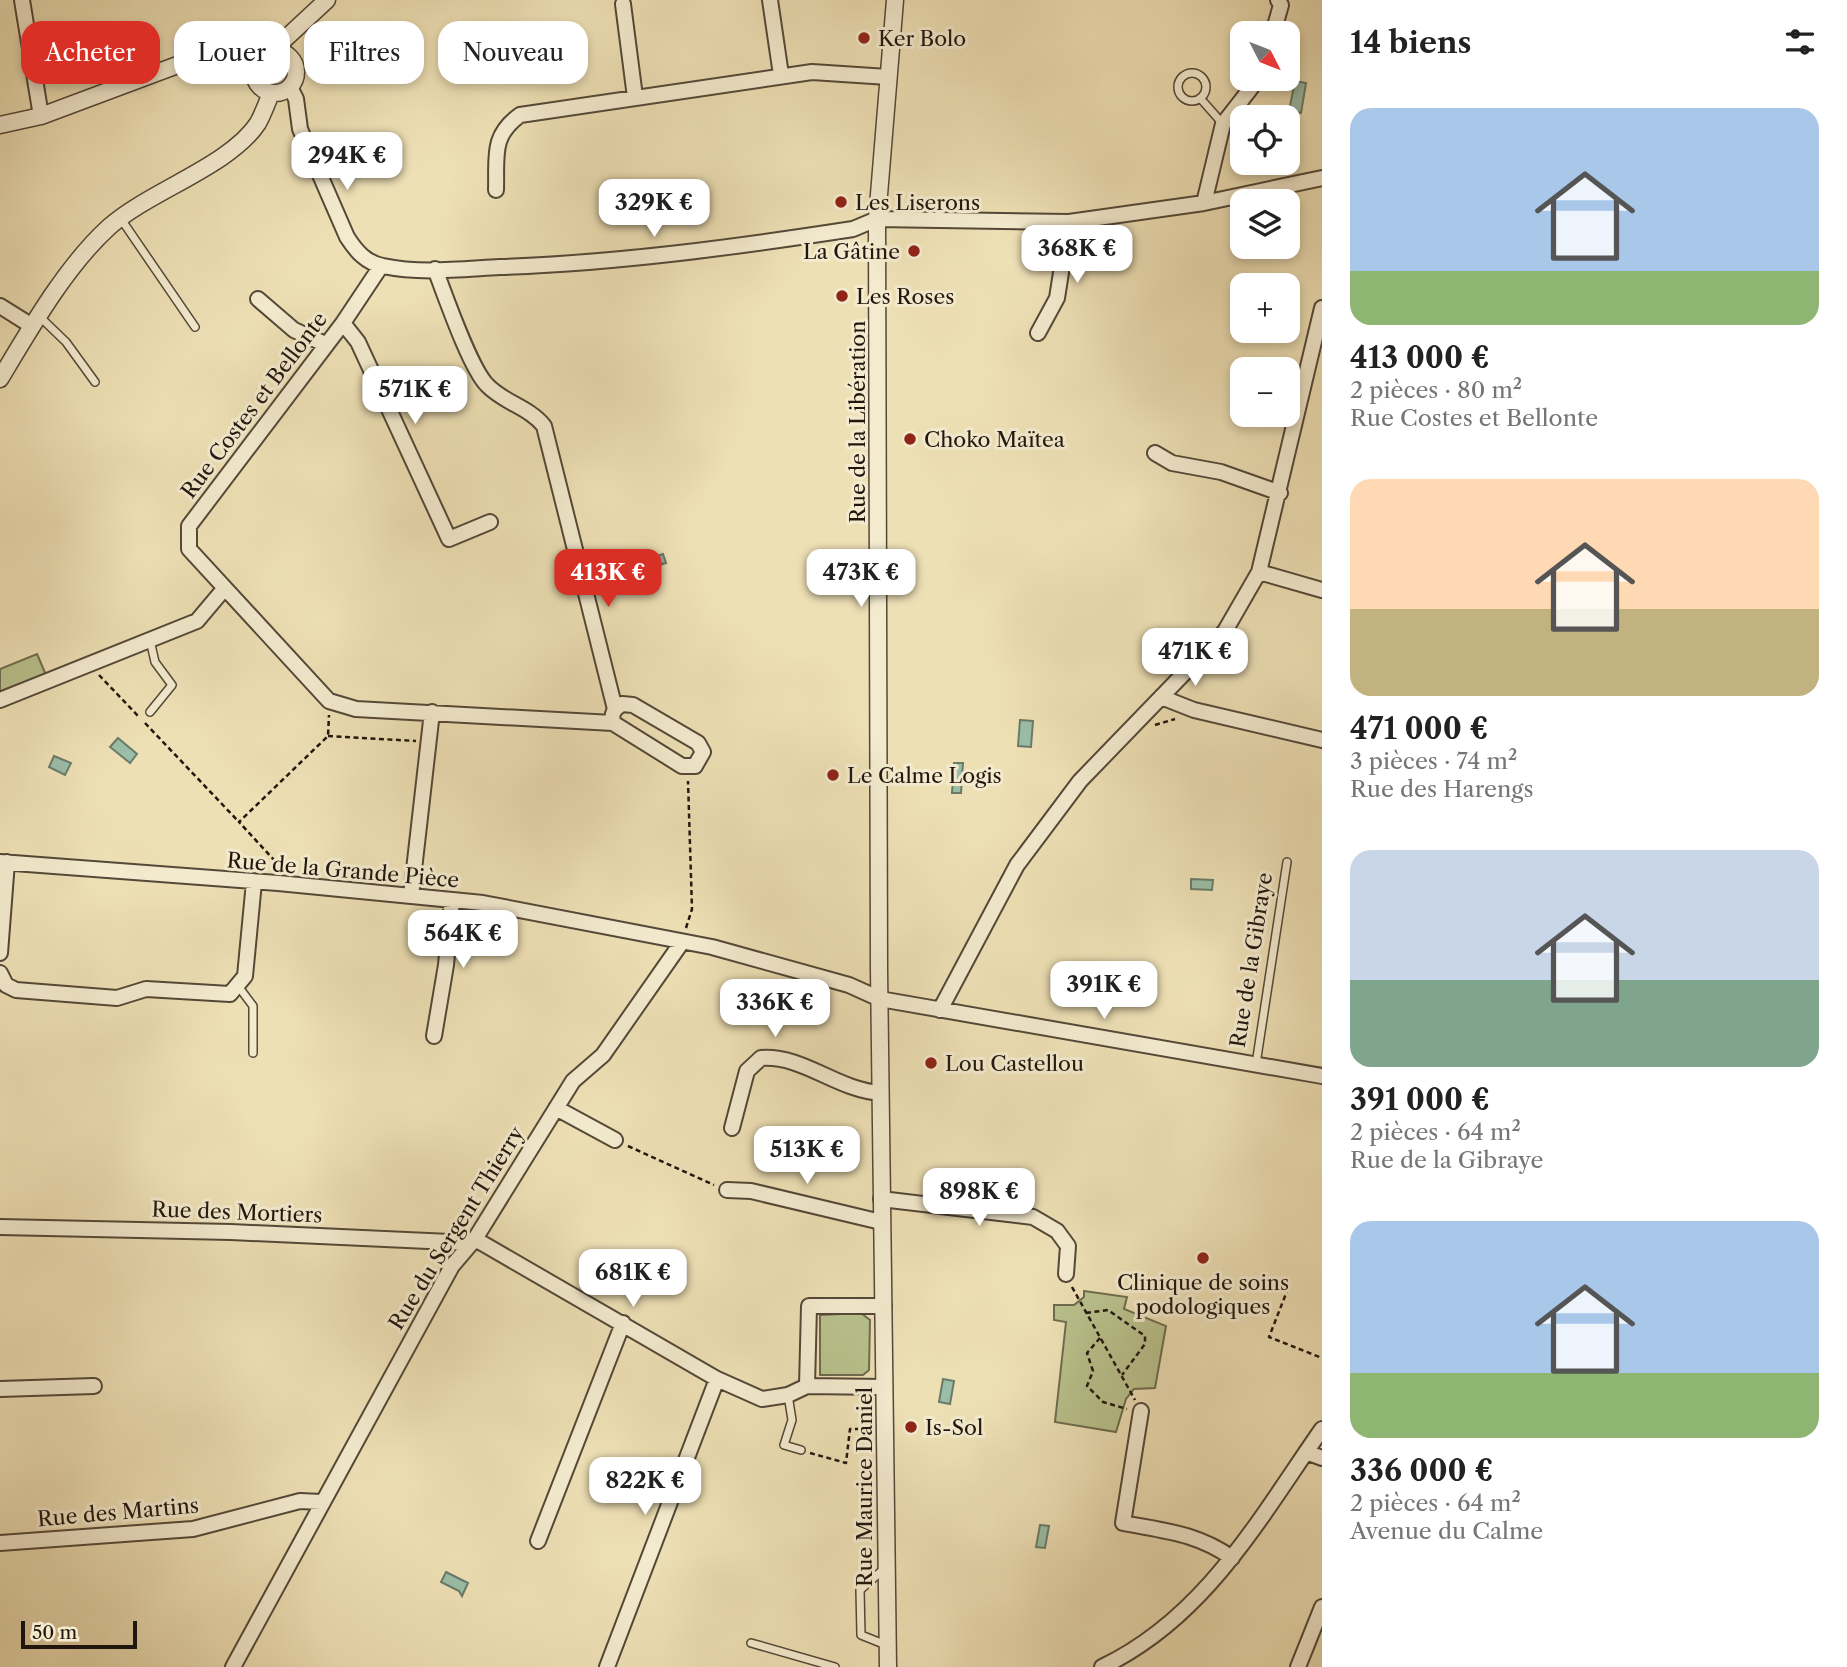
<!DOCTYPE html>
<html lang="fr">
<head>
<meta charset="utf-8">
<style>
	:root { --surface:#fff; --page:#f6f6f6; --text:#222; --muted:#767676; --accent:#d93025 }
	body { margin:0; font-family:"Libre Caslon Text",serif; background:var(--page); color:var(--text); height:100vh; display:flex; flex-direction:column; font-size:26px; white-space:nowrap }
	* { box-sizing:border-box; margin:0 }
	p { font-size:23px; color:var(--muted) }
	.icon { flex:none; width:38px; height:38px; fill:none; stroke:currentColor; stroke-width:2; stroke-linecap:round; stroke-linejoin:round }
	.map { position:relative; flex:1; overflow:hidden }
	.sheet { display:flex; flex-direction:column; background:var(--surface); width:525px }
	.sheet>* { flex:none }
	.top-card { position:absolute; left:21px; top:21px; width:665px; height:63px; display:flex; gap:14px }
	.needle { width:46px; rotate:132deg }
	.tools { position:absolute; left:1230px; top:21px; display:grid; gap:14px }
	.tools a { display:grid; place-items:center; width:70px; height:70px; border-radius:14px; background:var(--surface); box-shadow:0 4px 10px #0003; font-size:35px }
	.scale { position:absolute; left:21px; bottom:18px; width:116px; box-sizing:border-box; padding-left:7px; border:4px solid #21160e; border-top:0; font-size:19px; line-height:24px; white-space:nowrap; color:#21160e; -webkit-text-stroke:5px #f4ebcf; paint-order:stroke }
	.price { position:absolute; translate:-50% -60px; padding:0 16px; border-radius:14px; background:#fff; color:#222; font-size:23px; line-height:46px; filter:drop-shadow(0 2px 4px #0008) }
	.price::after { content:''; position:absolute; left:50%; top:42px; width:21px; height:16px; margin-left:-10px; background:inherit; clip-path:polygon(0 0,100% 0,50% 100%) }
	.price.current { background:var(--accent); color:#fff }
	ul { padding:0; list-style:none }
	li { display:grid; align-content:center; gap:14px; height:371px; padding:0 28px }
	li span { display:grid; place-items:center; height:217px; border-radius:21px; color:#555 }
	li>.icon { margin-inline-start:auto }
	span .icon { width:126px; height:126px; fill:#fffc; stroke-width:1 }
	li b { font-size:30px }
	h2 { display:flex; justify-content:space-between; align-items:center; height:84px; padding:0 28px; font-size:30px }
	.chip { padding:0 24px; border-radius:21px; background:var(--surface); box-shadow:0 4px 10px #0003; font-size:24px; line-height:63px }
	.chip.current { background:var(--accent); color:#fff }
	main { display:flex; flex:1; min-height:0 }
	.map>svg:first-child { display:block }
</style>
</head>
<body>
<main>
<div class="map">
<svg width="1322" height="1667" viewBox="0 0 1322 1667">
	<rect width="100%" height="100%" fill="#eee0b5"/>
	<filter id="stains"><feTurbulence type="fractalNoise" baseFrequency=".00286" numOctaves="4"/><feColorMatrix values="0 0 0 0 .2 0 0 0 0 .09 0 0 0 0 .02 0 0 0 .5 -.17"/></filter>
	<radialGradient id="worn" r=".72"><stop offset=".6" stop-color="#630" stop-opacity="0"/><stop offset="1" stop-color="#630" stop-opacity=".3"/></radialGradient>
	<path fill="#b9c28d" stroke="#6d6c4e" stroke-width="2" d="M37,654L46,675L0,694V669Z
		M1084,1291L1127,1297L1124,1309L1166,1326L1155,1388L1134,1389L1126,1399L1116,1432L1055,1422L1066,1322L1054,1320V1305H1074L1084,1297Z
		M861,1313L870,1320L869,1370L863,1375H820V1315Z"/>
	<path fill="#9bbea8" stroke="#6a7b6a" stroke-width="2" d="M1295,81L1306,83L1301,113L1289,111Z
		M663,554L666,563L643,569L641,561Z
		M1020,720L1033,721L1031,747L1018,746Z
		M118,738L137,754L130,763L110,747Z
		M54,756L71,763L65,775L49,767Z
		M954,763H963L961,793H952Z
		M1191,879L1213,880L1212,890L1191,889Z
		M943,1379L954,1381L950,1404L939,1402Z
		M1040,1525L1049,1526L1045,1548L1036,1547Z
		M446,1572L468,1583L462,1596L459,1591L441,1582Z"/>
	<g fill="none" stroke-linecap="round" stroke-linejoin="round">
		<defs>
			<path id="service" d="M1178 87a14 14 0 1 1 28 0a14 14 0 1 1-28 0Z
				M1200,98L1223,124
				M121,219L195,327
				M40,317L66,342L95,382
				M150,712L172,685L155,662L150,640
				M238,986L253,1006V1053
				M1256,1064L1287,862
				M788,1395L792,1420L784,1445L801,1450
				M885,1568L860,1590L861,1635L886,1645
				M751,1643L835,1667"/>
			<path id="minor" d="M22,0L41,116
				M770,0L781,75
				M623,4L635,97
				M1273,33L1281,5L1278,0
				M290,87L296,99L300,129L347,237C356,251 366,263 383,266C420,274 462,269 500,267C618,263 736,247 853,229L877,219L1069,222L1204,203L1322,178
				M496,190C497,156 491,136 520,115L812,72L888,77
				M1204,203L1223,124L1258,79
				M381,266L343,323L189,526V549L329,701L356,709L613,723L682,766H695L703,752L698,743L633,705L622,704C614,709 611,713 613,723
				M435,269C445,295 470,368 487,385C504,403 529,407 544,426L615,709
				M258,299L294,330L325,344
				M0,306L32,326
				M343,323L358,342L449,539L490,522
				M1038,333L1057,298L1069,222
				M1155,453L1172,463L1221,472L1280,493
				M1259,572L1322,590
				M1161,697L1194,710L1322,740
				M0,700L197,621L224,589
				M0,862L278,883L483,903L712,947L849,985L880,999L1322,1076
				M411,896L432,712
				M0,953L7,862
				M0,973L6,985L16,990L117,998L146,989L230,994L245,976L254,882
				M940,1010L1017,865L1080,781L1225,631L1259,572L1322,308
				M434,1036L446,965L452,900
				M556,1108L615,1140
				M732,1128L747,1071L761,1058C804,1055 836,1090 881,1093
				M727,1190L751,1191L881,1222
				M881,1199L1033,1217L1057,1231L1068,1246L1066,1274
				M0,1227L231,1232L472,1243
				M475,1239L717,1379L762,1399L788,1395L807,1386L884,1387
				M807,1386L809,1306H884
				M0,1389L94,1386
				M1141,1411L1123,1523C1164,1531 1197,1533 1232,1558
				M1306,1452L1322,1458
				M538,1541L623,1323
				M0,1543L193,1529L300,1501L321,1502
				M233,1667L452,1266L475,1239L573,1081L603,1055L682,942
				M607,1667L717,1379
				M1102,1667C1205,1618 1259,1519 1322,1429
				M1298,1667L1322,1607"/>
			<path id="tertiary" d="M254 72a21 21 0 1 1 42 0a21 21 0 1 1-42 0Z
				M272,51L327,0
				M0,125L41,116L215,51L233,50L256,62
				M0,379C30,329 66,266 109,227C149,191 230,166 258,123C263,114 267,103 271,93
				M888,1667L879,970L877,219L895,0"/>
		</defs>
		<use href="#service" stroke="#544838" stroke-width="10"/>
		<use href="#minor" stroke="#544838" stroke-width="18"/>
		<use href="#tertiary" stroke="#544838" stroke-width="19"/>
		<path stroke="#21160e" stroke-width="2.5" stroke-dasharray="5 3.5" stroke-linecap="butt" d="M99,675L140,718
			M145,723L239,822
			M1155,725L1175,719
			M328,736L416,741
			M273,870L274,860L239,822L328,736L329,715
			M686,928L692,909L688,781
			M628,1146L714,1185
			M1275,1280L1289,1286L1269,1337L1322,1358
			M1072,1287L1135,1400
			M1086,1313L1108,1310L1145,1336V1344L1122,1375
			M1100,1338L1087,1353L1093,1371L1087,1386L1103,1402L1127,1409
			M810,1453L846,1463L850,1429H871"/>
		<use href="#service" stroke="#f4ebcf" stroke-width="7"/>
		<use href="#minor" stroke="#f4ebcf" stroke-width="14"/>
		<use href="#tertiary" stroke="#f4ebcf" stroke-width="16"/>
	</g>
	<g fill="#8f2418" stroke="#f4ebcf" stroke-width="2.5">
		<circle cx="864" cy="38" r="7"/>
		<circle cx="841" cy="202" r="7"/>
		<circle cx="914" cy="251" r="7"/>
		<circle cx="842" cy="296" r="7"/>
		<circle cx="910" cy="439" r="7"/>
		<circle cx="833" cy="775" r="7"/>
		<circle cx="931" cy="1063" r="7"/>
		<circle cx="1203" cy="1258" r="7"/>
		<circle cx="911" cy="1427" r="7"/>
	</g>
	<g text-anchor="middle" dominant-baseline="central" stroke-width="6" stroke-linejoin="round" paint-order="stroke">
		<g font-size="21" fill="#21160e" stroke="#f4ebcf" text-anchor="start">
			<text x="878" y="38">Ker Bolo</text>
			<text x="855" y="202">Les Liserons</text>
			<text x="900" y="251" text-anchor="end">La Gâtine</text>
			<text x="856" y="296">Les Roses</text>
			<text x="924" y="439">Choko Maïtea</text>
			<text x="847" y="775">Le Calme Logis</text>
			<text x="945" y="1063">Lou Castellou</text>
			<text x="1203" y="1282" text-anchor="middle">Clinique de soins<tspan x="1203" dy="24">podologiques</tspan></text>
			<text x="925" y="1427">Is-Sol</text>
		</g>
		<g font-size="21" fill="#21160e" stroke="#f4ebcf">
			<text transform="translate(254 405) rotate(-53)">Rue Costes et Bellonte</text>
			<text transform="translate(857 422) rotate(-90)">Rue de la Libération</text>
			<text transform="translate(343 870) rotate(5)">Rue de la Grande Pièce</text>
			<text transform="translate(1251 960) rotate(-81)">Rue de la Gibraye</text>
			<text transform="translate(237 1212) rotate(2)">Rue des Mortiers</text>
			<text transform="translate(456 1228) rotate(-58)">Rue du Sergent Thierry</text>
			<text transform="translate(864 1487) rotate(-90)">Rue Maurice Daniel</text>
			<text transform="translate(118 1512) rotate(-5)">Rue des Martins</text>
		</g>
	</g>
	<rect width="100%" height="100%" filter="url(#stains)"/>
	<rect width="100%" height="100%" fill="url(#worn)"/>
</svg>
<div class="tools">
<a><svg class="needle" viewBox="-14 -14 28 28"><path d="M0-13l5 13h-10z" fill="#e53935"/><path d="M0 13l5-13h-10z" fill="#767676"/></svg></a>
<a><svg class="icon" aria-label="locate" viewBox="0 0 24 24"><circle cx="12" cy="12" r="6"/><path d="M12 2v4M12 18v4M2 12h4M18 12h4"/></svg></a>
<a><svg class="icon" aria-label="layers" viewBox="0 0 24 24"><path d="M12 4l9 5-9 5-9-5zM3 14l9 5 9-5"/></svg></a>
<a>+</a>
<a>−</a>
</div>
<div class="scale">50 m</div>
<b class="price" style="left:347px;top:192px">294K €</b>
<b class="price" style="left:654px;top:239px">329K €</b>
<b class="price" style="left:1077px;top:285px">368K €</b>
<b class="price" style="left:415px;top:426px">571K €</b>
<b class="price current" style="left:608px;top:609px">413K €</b>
<b class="price" style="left:861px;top:609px">473K €</b>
<b class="price" style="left:1195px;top:688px">471K €</b>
<b class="price" style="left:463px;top:970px">564K €</b>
<b class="price" style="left:1104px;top:1021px">391K €</b>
<b class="price" style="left:775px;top:1039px">336K €</b>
<b class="price" style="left:807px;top:1186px">513K €</b>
<b class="price" style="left:979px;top:1228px">898K €</b>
<b class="price" style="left:633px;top:1309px">681K €</b>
<b class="price" style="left:645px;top:1517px">822K €</b>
<div class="top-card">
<a class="chip current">Acheter</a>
<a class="chip">Louer</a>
<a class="chip">Filtres</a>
<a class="chip">Nouveau</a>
</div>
</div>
<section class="sheet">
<h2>14 biens<svg class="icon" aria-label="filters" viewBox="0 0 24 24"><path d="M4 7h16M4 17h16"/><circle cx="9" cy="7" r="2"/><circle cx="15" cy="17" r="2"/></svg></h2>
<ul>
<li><span style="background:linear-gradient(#a9c7e8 75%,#8fb573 0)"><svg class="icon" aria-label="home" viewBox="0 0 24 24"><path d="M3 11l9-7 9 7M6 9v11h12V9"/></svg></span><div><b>413 000 €</b><p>2 pièces · 80 m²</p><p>Rue Costes et Bellonte</p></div></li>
<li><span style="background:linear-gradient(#ffd9b3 60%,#c2b280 0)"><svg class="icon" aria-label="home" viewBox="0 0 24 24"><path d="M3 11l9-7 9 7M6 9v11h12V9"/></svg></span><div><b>471 000 €</b><p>3 pièces · 74 m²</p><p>Rue des Harengs</p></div></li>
<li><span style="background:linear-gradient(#c9d6e8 60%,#7fa58c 0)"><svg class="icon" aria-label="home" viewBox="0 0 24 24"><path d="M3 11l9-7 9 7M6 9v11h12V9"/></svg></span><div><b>391 000 €</b><p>2 pièces · 64 m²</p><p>Rue de la Gibraye</p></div></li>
<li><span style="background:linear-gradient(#a9c7e8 70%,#8fb573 0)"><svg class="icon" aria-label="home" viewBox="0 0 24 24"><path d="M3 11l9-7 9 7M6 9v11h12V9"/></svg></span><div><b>336 000 €</b><p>2 pièces · 64 m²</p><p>Avenue du Calme</p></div></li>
</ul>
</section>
</main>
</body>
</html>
